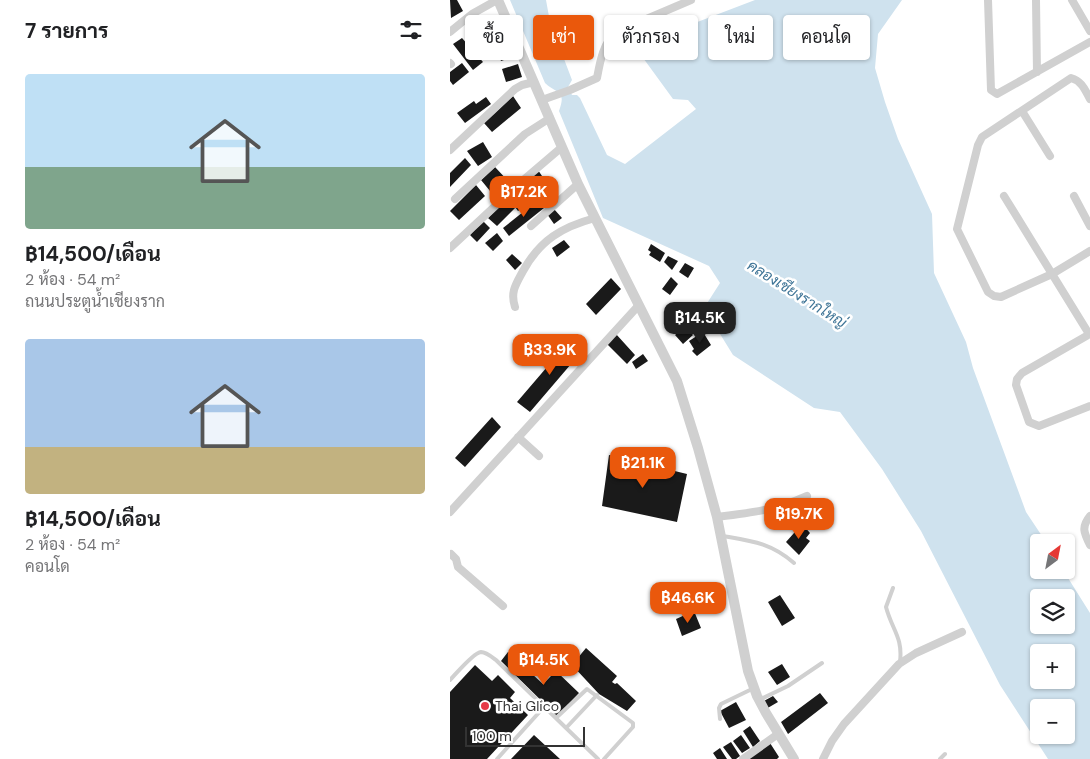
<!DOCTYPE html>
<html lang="th">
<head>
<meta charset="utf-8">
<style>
	:root { --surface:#fff; --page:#f2f2f2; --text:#202124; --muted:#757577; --accent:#ea580c }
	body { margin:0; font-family:"DM Sans",Sarabun,sans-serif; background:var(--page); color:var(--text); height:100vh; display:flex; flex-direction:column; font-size:19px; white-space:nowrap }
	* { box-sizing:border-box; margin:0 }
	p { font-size:16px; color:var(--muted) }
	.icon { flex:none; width:28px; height:28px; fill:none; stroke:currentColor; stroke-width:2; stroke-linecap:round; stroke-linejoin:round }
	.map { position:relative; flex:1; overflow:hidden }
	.details { display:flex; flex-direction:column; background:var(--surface); width:450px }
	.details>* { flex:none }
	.guide { position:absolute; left:15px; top:15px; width:475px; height:45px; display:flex; gap:10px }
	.needle { width:32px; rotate:32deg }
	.fabs { position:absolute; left:580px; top:534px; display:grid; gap:10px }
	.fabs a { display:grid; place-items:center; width:45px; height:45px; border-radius:5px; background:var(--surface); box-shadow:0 1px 4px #0004; font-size:25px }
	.scale { position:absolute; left:15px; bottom:12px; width:120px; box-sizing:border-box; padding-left:5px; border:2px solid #333; border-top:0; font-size:14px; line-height:18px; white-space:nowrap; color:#333; -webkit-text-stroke:4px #fff; paint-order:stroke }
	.price { position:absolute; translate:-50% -42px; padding:0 11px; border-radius:10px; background:var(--accent); color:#fff; font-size:16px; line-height:32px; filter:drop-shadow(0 1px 2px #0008) }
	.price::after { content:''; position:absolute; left:50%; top:30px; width:15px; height:11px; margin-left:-8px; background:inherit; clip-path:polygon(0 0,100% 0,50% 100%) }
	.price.active { background:#222; color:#fff }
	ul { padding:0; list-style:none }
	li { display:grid; align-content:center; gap:10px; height:265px; padding:0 25px }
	li span { display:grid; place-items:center; height:155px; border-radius:5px; color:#555 }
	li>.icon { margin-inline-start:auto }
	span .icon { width:90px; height:90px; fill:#fffc; stroke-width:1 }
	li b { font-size:21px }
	h2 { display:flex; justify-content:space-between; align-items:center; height:60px; padding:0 25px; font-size:21px }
	.chip { padding:0 18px; border-radius:5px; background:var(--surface); box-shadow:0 1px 4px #0004; font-size:18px; line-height:45px }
	.chip.active { background:var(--accent); color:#fff }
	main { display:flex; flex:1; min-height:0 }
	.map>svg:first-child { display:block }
</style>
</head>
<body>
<main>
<section class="details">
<h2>7 รายการ<svg class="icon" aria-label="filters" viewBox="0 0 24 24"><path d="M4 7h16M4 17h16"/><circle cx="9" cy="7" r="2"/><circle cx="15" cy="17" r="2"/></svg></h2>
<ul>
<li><span style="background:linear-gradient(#bfe0f5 60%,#7fa58c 0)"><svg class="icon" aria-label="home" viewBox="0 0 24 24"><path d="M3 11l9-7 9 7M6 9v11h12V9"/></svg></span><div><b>฿14,500/เดือน</b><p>2 ห้อง · 54 m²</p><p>ถนนประตูน้ำเชียงราก</p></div></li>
<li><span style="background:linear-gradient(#a9c7e8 70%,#c2b280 0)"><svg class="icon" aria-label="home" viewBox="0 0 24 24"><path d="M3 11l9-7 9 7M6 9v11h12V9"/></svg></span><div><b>฿14,500/เดือน</b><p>2 ห้อง · 54 m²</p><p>คอนโด</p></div></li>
</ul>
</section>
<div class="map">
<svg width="640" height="759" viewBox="0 0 640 759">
	<rect width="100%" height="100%" fill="#fff"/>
	<path fill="#cfe2ee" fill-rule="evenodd" d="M60,0H96L100,22L122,80L118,87L122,95H127L130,98L157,155L175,164L246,109L238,100L223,99L180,40L229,29L305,0H452L428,34L425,68L435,102L448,139L482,214L484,273L516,342L523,368L576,512L596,542H589V570H613L640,613V759H598L550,685L471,531L432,469L390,412L364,408L283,355L254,308L270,283L259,266L153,218L109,111C117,89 106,94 95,83ZM589,598H616V625H589ZM589,652H616V680H589ZM589,708H616V735H589Z"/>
	<path fill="#1a1a1a" d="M0,0H7L13,11L1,18Z
		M34,34L43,52L31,57L23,39Z
		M12,38L33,62L23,70L3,44Z
		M63,46L66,56L51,61L47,51Z
		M12,63L19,72L3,85L0,81V72Z
		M68,64L72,77L56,82L52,69Z
		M63,96L71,108L42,132L34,123Z
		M36,97L41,104L15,123L7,113L24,101L26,104Z
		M33,142L42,157L28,166L17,151Z
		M15,158L21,165L0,187V173Z
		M45,167L59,182L53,188L57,191L46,204L42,200L45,197L31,180Z
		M88,170L100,188L88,197L77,179Z
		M26,185L35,196L9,220L0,211Z
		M80,189L85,198L68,211L60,200L74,190L77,192Z
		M56,199L65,208L47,226L38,218Z
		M88,200L94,208L59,236L53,228Z
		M104,209L112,218L104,224L97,214Z
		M33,221L40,228L27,242L20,235Z
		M47,233L53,241L43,251L35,243Z
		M114,240L120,247L107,257L102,248Z
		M201,244L215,253L210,262L199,255L201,252L198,250Z
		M62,254L72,263L65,270L56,260Z
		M218,256L228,261L222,270L214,262Z
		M235,263L244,268L238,278L229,272Z
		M221,277L228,284L220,295L212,289Z
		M161,278L171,289L146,315L136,304Z
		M230,308L238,317L224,329L217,319Z
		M235,326L243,335L233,344L225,335Z
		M253,332L261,345L247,356L242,351L244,349L239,341Z
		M166,334L185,355L177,364L157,344Z
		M121,339L133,350L80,412L67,402Z
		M193,354L198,361L186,369L182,362Z
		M42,417L51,427L15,467L5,458Z
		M159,455L237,474L227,522L152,506Z
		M352,524L360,533L356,538L360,541L349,555L336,542Z
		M330,595L345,618L332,626L318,602Z
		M244,611L251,628L232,636L226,619Z
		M136,648L167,676L162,682L165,684L167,683L186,701L177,711L149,694L122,665Z
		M58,652L93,684L106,671L129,693L107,716L51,661Z
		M332,664L340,677L327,685L318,672Z
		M25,665L42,681L48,675L65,692L60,698L78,715L37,759H0V692Z
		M370,693L378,703L338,734L331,722Z
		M323,696L328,702L316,709L312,702Z
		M286,702L296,720L279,728L270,711Z
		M300,726L310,741L303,747L293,731Z
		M84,735L110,759H61Z
		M291,735L300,748L292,753L283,741Z
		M281,742L290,756L286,759H282L273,747Z
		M320,743L329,757L327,759H295Z
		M270,748L277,759H267L263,753Z"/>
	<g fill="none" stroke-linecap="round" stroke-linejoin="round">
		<path stroke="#d0d0d0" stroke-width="4" d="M273,536C302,541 321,543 344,563
			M443,588L436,607C442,630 453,637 450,662
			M251,607L249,602L251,600L267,597
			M0,680C6,674 23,653 31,652C36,652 42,657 46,660L148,759
			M309,700L338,686L372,663
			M106,718L137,689L183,723V727L154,759
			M270,719L269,708L271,704L302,689
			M116,728L147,695
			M47,759L94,707
			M490,759L495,754"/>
		<path stroke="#d0d0d0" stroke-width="8" d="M538,0L541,90L547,94L640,42
			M586,0L587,72
			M622,0L640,31
			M0,32L22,14L47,0
			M0,63L1,64
			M640,99C635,90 632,81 621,78L532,137L528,145L507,229L538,292L544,296L551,297L602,274L640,251
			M92,100L120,90L147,78C150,62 153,43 166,32L241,0
			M572,111L600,156
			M0,150L65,89L72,85L84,82
			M554,196L639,334
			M624,196L640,226
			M5,199L75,134L100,118
			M81,226L128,184
			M0,248L71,182L112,147
			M65,307C60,292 66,284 73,271C90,240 112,227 145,218
			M640,334L572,373L567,379L566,385L579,422L589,426L640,406
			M68,437L89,456
			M0,512L189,305
			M640,516C631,527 634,533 640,545
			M267,517C300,513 326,510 357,496
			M1,554L6,559L8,567L53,606
			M293,759L328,734
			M373,759L382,741L394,724L449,664L466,653L512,632"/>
		<path stroke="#d0d0d0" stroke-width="10" d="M48,0L128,184L227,381L248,448L267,517L298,671L307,696L316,713L344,759"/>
	</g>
	<circle fill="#e63946" stroke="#fff" stroke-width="2" cx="35" cy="706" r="5"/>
	<g text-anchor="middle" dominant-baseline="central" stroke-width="5" stroke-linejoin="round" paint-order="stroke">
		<g font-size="14" fill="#333" stroke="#fff" text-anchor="start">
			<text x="45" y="706">Thai Glico</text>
		</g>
		<g font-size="15" font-style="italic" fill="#3f7597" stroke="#fff">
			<text transform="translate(347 294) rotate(32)">คลองเชียงรากใหญ่</text>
		</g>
	</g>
</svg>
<div class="fabs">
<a><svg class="needle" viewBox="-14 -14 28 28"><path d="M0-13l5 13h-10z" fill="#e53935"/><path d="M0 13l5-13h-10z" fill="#757577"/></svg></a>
<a><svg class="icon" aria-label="layers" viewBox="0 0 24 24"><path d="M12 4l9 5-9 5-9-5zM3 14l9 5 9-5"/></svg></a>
<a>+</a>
<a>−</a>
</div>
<div class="scale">100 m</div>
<b class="price" style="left:74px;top:218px">฿17.2K</b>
<b class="price active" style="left:250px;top:344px">฿14.5K</b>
<b class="price" style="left:100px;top:376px">฿33.9K</b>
<b class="price" style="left:193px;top:489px">฿21.1K</b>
<b class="price" style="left:349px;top:540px">฿19.7K</b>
<b class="price" style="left:238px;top:624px">฿46.6K</b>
<b class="price" style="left:94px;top:686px">฿14.5K</b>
<div class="guide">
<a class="chip">ซื้อ</a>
<a class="chip active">เช่า</a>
<a class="chip">ตัวกรอง</a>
<a class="chip">ใหม่</a>
<a class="chip">คอนโด</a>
</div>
</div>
</main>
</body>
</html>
